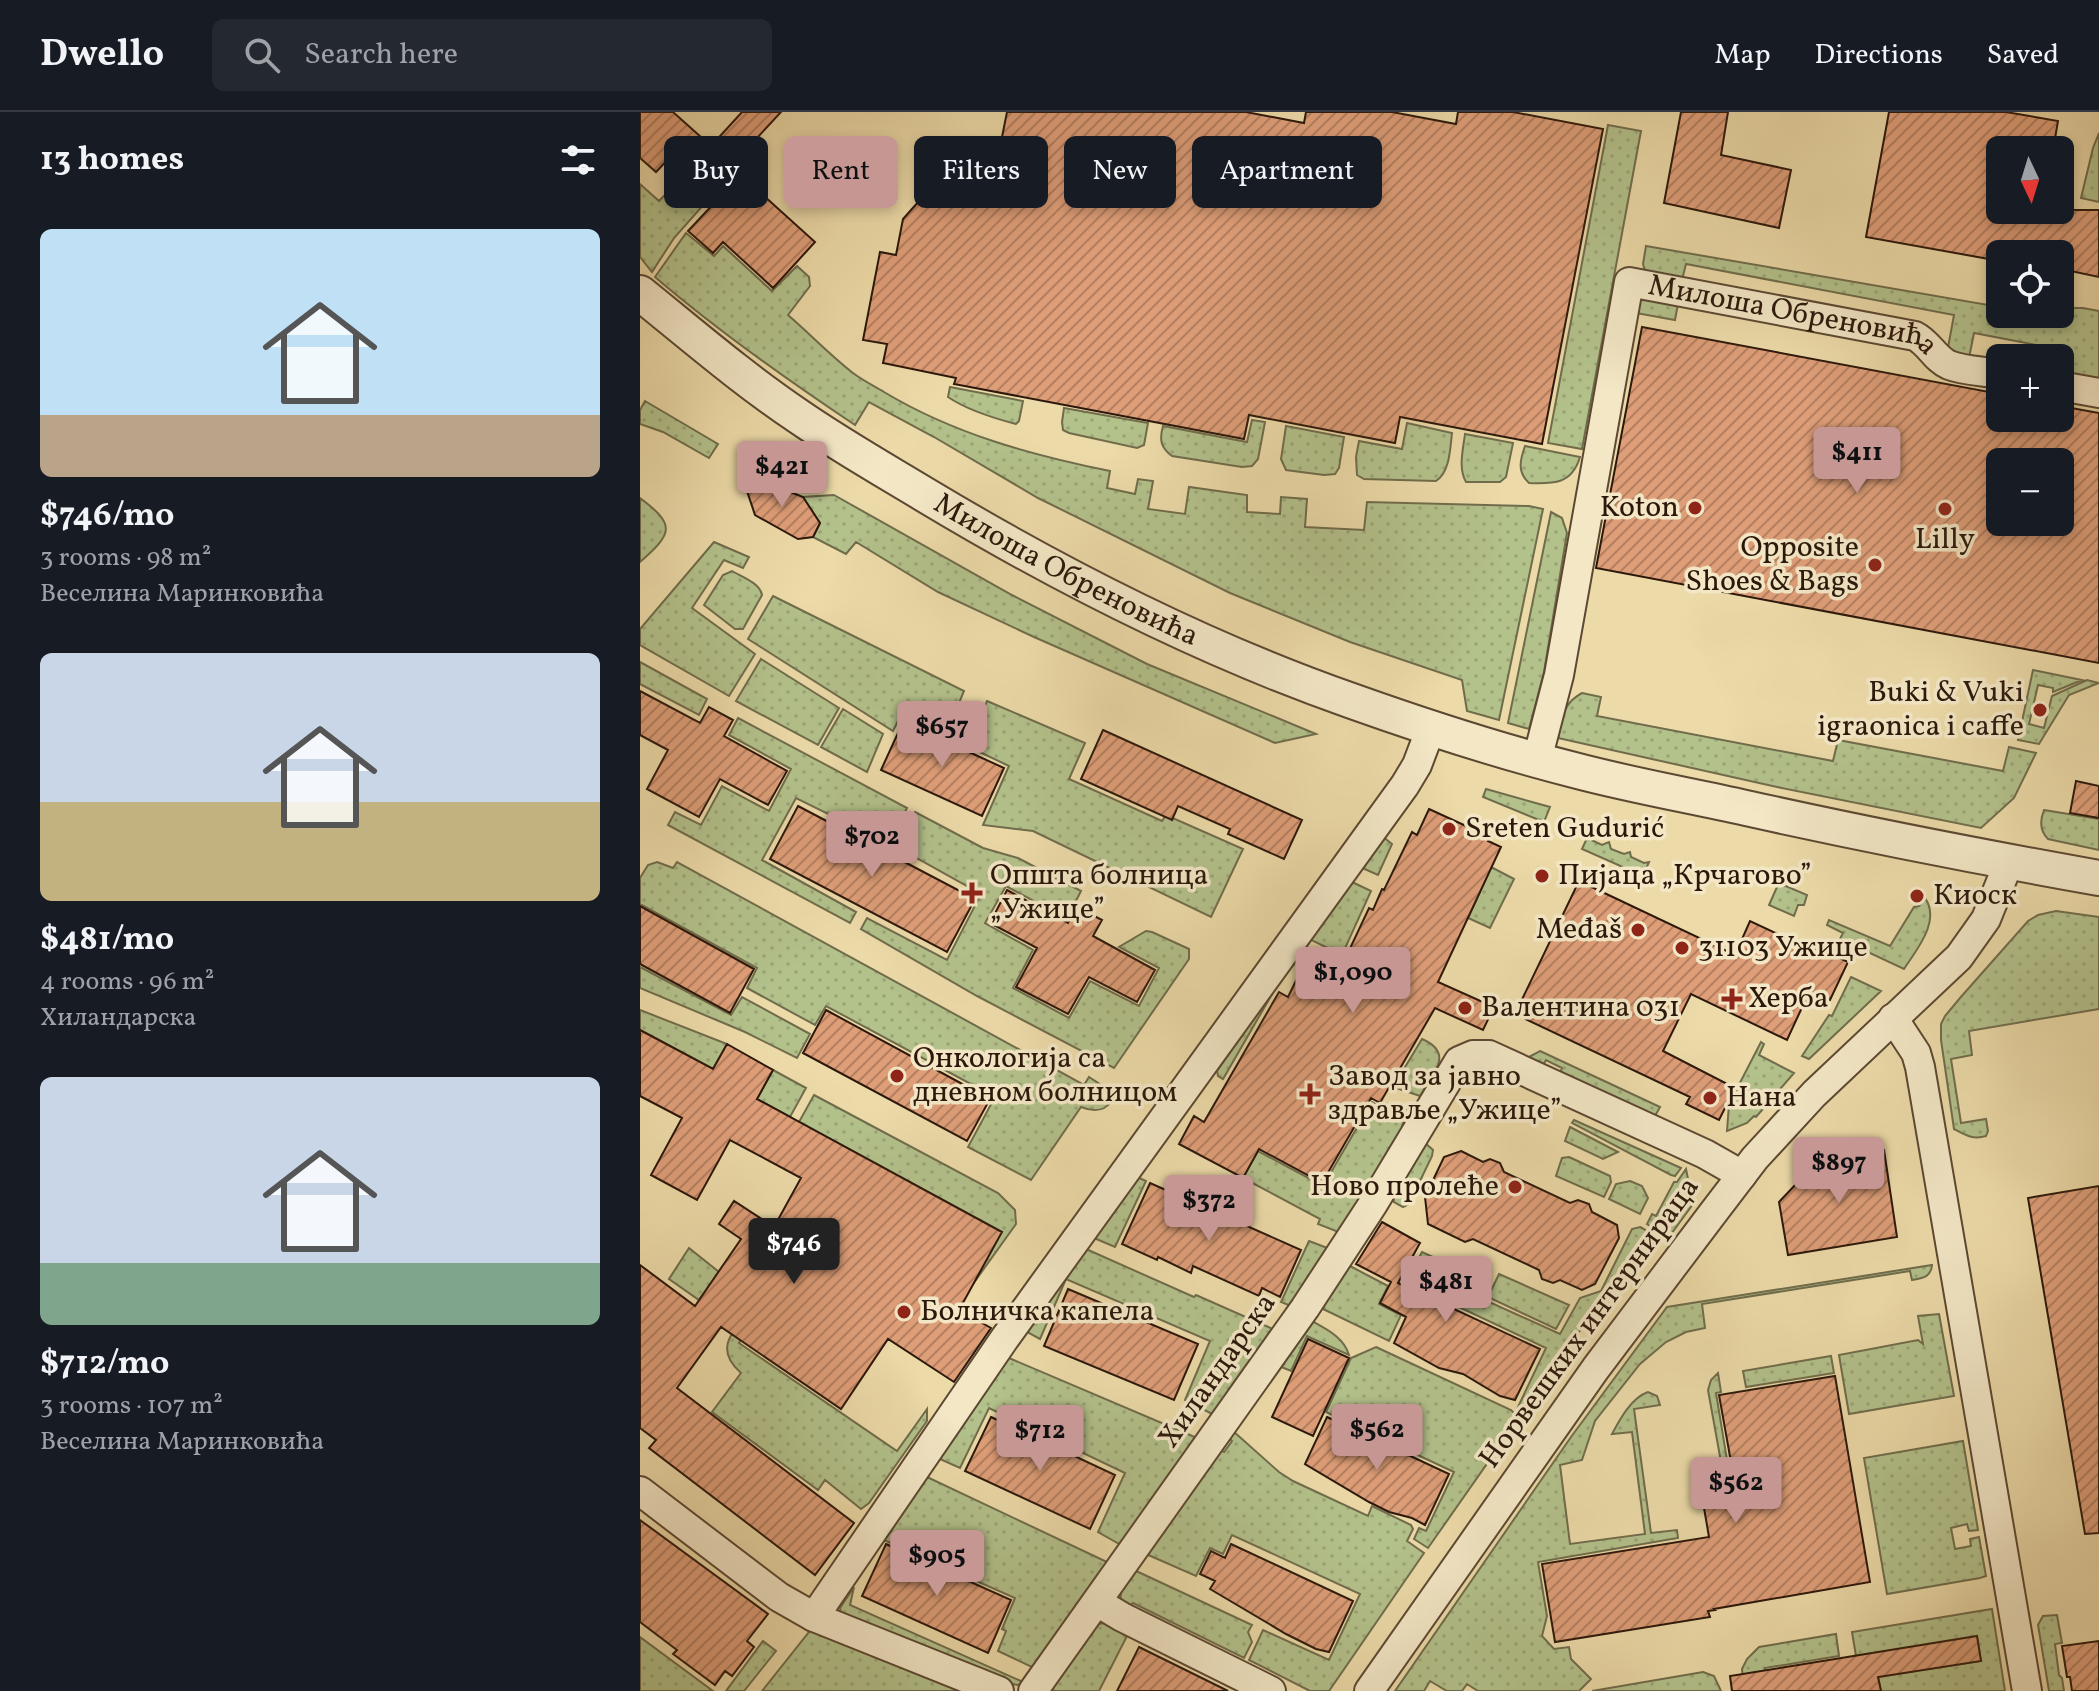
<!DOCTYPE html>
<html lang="en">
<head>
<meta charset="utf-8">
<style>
	:root { --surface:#171b24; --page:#242831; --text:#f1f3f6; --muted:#9ea1a6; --line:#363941; --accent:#c59692 }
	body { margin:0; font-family:Vollkorn,serif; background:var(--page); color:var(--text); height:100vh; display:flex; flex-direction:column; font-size:30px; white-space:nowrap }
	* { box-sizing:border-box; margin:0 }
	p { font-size:26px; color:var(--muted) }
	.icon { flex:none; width:44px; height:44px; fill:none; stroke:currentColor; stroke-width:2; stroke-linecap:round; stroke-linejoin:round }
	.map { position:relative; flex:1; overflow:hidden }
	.sheet { display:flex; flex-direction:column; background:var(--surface); width:640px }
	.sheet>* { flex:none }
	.hud { position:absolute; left:24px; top:24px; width:760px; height:72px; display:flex; gap:16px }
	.needle { width:52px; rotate:176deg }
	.controls { position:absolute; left:1346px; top:24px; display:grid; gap:16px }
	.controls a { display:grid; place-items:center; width:88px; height:88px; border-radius:12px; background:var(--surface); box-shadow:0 4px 12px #0003; font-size:40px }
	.price { position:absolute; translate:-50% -68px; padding:0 18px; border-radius:8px; background:var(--accent); color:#111; font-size:26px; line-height:52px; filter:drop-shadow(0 2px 4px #0008) }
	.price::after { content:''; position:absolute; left:50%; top:48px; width:24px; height:18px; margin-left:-12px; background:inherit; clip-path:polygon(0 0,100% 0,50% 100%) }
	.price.on { background:#222; color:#fff }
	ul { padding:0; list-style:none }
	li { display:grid; align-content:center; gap:16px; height:424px; padding:0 40px }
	li span { display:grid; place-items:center; height:248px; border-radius:12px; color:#555 }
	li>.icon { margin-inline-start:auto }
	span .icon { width:144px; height:144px; fill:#fffc; stroke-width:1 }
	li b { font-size:34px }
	h2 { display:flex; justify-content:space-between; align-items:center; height:96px; padding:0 40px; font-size:34px }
	.tag { padding:0 28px; border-radius:12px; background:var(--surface); box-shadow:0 4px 12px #0003; font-size:28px; line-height:72px }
	.tag.on { background:var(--accent); color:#111 }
	header { display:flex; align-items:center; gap:48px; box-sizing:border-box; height:112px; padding:0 40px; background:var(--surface); border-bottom:2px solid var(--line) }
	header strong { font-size:38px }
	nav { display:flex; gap:44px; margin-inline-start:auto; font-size:28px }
	.search { width:560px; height:72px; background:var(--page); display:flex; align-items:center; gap:20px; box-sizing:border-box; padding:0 28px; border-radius:12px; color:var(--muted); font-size:30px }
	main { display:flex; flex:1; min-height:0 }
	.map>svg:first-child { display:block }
</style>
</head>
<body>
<header>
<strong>Dwello</strong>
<div class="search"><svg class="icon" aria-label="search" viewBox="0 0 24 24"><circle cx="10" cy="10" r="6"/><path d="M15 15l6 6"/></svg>Search here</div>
<nav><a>Map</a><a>Directions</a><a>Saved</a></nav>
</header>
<main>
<section class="sheet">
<h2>13 homes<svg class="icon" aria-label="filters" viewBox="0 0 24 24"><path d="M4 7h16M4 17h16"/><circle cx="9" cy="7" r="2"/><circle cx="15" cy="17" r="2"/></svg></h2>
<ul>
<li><span style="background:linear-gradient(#bfe0f5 75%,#b9a48a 0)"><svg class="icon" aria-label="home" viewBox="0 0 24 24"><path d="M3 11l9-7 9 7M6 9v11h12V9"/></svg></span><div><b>$746/mo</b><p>3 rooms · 98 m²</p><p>Веселина Маринковића</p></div></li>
<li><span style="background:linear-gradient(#c9d6e8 60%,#c2b280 0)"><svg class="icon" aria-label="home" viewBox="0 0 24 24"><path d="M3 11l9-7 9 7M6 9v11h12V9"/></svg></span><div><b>$481/mo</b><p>4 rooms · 96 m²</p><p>Хиландарска</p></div></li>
<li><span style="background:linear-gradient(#c9d6e8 75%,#7fa58c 0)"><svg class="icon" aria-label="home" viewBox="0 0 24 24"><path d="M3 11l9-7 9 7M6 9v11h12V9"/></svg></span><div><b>$712/mo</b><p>3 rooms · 107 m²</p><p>Веселина Маринковића</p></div></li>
</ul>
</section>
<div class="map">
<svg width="1459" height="1579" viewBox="0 0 1459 1579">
	<defs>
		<pattern id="grass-dots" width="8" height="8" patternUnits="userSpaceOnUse" patternTransform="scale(2)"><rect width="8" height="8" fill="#b3c18b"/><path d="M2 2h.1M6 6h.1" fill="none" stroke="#9aa577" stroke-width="1.8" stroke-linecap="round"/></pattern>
		<pattern id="building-hatch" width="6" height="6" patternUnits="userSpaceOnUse" patternTransform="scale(2)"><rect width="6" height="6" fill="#de9e78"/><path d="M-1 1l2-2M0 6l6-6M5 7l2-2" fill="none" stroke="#b48061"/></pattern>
	</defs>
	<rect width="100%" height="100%" fill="#ecdaa8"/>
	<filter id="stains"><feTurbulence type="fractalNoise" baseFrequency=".0025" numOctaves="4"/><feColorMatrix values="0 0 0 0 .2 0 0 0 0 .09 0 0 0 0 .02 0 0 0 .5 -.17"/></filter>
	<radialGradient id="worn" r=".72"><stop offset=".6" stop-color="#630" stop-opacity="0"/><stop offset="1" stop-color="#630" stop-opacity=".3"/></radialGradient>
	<path fill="url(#grass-dots)" stroke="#706c4b" stroke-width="2" d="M968,13L1001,19L942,337L908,331Z
		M1459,21V90L1441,86L1453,36Z
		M47,60L73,82L34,126L12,160L0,145V72L19,89Z
		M46,121L74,144L83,134L132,179L157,154L169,165L170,174L148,203C170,222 190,243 213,261C222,268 234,274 244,280C314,322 391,343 470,359L467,376L495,382L498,367L513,369L508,397L545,402L549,375L607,383V400L640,402L641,385L667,387L665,415L724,418L727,390L889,394L903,397L859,608L827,599L822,568L710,530L590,481L398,386L294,325L229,290L215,313C146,267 78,219 15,165Z
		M1006,134L1360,195V202H1420V196H1443L1459,199V270L1420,263V246H1410L1412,236L1334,221L1329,246L1307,241L1314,203L1046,152L1042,168L1005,159L1003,152Z
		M1007,187L1038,192L1035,208L996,201L1000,188Z
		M310,275L383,289L379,309L376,312C353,306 327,298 308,285Z
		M5,289L78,332L69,346L23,320L0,312V298Z
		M424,296L508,311L504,333L497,336L429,321L423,318L422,310Z
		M612,308L625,310L618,347L612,354L602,355L532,344C521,336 519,328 523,314L607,330Z
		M767,311L812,321C810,337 810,360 796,369L724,367L717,363L716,345L719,329L762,337Z
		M646,314L704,325L699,356L695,362L684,363L646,358L641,347Z
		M825,322L873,331L866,365L860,370H826C818,356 823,338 825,322Z
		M885,334L940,345C932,372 914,372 889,371C877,360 880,348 885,334Z
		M194,383L372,483L507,552L676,622L635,631L394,525L298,480L216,430L206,442L173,425L180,411L163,385Z
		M0,386C36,413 33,421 0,450Z
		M911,400L922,406L927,421L904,560L889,617L868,611Z
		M74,430L109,445L103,456L84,448L52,496L115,542L89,584L0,533V517Z
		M92,459C102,465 120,471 122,483L103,517H95L64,493L83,463Z
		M133,484L324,579L305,625L260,605L253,619L108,527Z
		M121,547L199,596L178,633L96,589Z
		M0,550L67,587L59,603L0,572Z
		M1393,558L1442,568L1413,580V576L1398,573L1389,612L1404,616L1412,584L1447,568L1459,571L1429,583L1399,632L1378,628Z
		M942,581L961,585L957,604L1193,649L1198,628L1363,659L1369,635L1396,641L1374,686L1341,716L1137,675L918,626C923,605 922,592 942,581Z
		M347,589L445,631L429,667L522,709L526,703L603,737L571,805L393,719L343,713L369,654L327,634Z
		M203,597L243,622L227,660L181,635Z
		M98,606L267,696L249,732L156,686L122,748L216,800L210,811L28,713L35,700L61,713L82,674L129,699L151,657L89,623Z
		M846,677L910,695L904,710L843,685Z
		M1404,698L1459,707V738L1408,727C1400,719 1400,708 1404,698Z
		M275,700L343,736L378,746L441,779L427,807L366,774L345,811L393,838L373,876L429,906L450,869L499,894L519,856L479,835L506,819L512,820L549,837V847L474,956L337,884L221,817L227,806L307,848L341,782L257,735Z
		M742,724L752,732L738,763L720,755Z
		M947,726L962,733L969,730L971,737L984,742L990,740L991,745L1004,751L1009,750L1003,764L942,737Z
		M17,750L33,756L37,750L444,973L449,965C459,972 471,976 470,991C463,1000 451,999 441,995L391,1068L328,1035L355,985L186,894L175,913L107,876L117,856L2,793L0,796V766L8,753Z
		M851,755L874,767L850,816L828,806Z
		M712,770L731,779L702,843L669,827Z
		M1141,772L1167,783L1164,793H1158L1154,804L1129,793L1137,775Z
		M1285,786C1301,809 1277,837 1264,857L1200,827L1203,821L1187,813L1189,808L1250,834L1274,795L1279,794Z
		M1416,799L1459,805V897L1329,919L1332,943L1311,947L1321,1011L1346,1007L1348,1019L1346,1024C1333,1028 1325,1023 1314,1017L1301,928V912L1305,904L1320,886L1388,809L1398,803Z
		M0,855L91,903L102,885L170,922L157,946L105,920L0,876Z
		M1211,865L1241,879L1169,947L1162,944L1189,903L1192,904Z
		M635,877L583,967L578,964L577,959Z
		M0,898L87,932L73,957L0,918Z
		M782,927C815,941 793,962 780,984L753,975Z
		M1121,930L1124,932L1119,943L1154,961L1116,1005L1114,1004L1107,1011L1087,1019L1089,992Z
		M900,939L1020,995L1015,1004L920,961L922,956L906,948L903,953L887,946Z
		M133,958L166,976L150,1005L117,987Z
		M174,983L358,1081L375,1098L376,1112L333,1172L159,1010Z
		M732,990L742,996L744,991L773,998C769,1006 762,1007 762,1016L701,1121L678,1112L680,1107L603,1066L618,1039L683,1074Z
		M934,1008L1041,1056L1035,1064L1031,1063L932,1011Z
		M930,1015L978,1040L963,1047L925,1029Z
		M785,1031L793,1038L792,1044L769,1092L763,1095L754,1090L753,1084Z
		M929,1045L970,1064L971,1070L964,1085L916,1064L922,1046Z
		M1046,1057L1053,1092L1029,1125L1007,1112L1012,1102L1016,1104L1034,1070H1037Z
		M497,1065L506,1069L475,1135L454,1126Z
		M990,1069L1002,1074L1008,1086L1000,1102L969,1087L976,1072Z
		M1000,1115L1013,1122L949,1206L881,1302L877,1297L906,1236L766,1170L782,1140L815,1155L827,1148L837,1152L825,1179L920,1222L940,1186L961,1179L992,1117Z
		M669,1129L690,1137L651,1194L641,1190Z
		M49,1136L79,1160L59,1188L29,1167Z
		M446,1137L554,1185L556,1183L635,1218L574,1303L545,1288L570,1229L426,1167L400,1227L387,1220Z
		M708,1153L748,1174L739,1192L761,1203L749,1229L679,1195Z
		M1292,1153C1291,1165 1283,1166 1272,1168L1270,1159L1062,1192L1065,1216L1046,1220L1026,1230L1000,1252L955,1309L942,1348L920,1353L930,1432L1005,1422L992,1320L972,1322C980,1307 991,1286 1008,1280L1017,1284L1020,1293L994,1297L1011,1421L1037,1418L1038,1426L898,1450L907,1504L902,1524L914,1537L929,1535L931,1547L951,1567L939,1579H838L827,1572L822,1579H807L790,1569L784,1579H755L931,1325L1027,1195Z
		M859,1162L929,1193L916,1217L848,1185Z
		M128,1188L99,1231L257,1339L287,1297V1309L229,1391L221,1397L185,1368L178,1378L72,1300L101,1261C66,1230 105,1209 128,1188Z
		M1299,1202L1314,1284L1209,1302L1199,1243L1278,1228L1283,1232L1278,1204Z
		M670,1208C686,1217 704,1225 709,1243L667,1224L651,1259L639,1254Z
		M736,1235L871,1298L879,1306L788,1436L774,1427L779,1416L786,1419L814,1360L686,1300L711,1246Z
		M1191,1244L1194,1261L1106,1275L1103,1259Z
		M369,1246L557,1326L481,1433L458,1420L485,1361L349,1296L320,1356L300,1347Z
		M1078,1261L1081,1280L1076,1281L1087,1348L1081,1350L1068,1278L1071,1268Z
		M593,1319L639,1360L653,1369L728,1404L732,1394L771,1413L773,1417L767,1429L784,1441L689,1579H670L609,1548L623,1518L689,1548L720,1482L592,1423L583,1442L570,1436L556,1464L506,1442L580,1338L584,1340L592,1329L589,1326Z
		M1323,1329L1338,1418L1329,1419L1327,1412L1311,1416L1315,1437L1331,1434L1330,1427L1339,1425L1346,1464L1340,1466L1247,1482L1224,1346Z
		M287,1365L469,1451L394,1556L358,1539L366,1519L362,1517L375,1486L244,1428Z
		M494,1458L612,1513L608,1520L612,1530L604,1546L493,1491L487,1496L482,1492C477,1478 487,1469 494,1458Z
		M214,1475L210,1493L383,1570L378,1573L372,1572L201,1503L200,1496Z
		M1352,1497L1365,1579H1241L1238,1565L1341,1549L1337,1525L1216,1544L1212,1520Z
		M1417,1503L1422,1531L1415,1532L1419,1563L1422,1566L1424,1579H1409L1398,1513L1403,1504Z
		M473,1510L488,1522L459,1579H415L410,1577L458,1512Z
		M173,1515L326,1579H122Z
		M1196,1522L1199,1544L1125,1556V1559L1104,1579L1102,1557L1107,1547L1119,1535Z
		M0,1525L73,1579H0Z
		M123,1529L136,1539L104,1579H86Z
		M1063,1560L1074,1564L1081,1579H952Z"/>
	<path fill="url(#building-hatch)" stroke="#2c180b" stroke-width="2" fill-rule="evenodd" d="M0,0H33L71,34L102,0H141L91,54L175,130L133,176L83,130L73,141L48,119L80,85L33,42L16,60L0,46Z
		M367,0H606L664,11L666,0H752L816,12L818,0H873L963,17L902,332L760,305L755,331L609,303L604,327L314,272L316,266L243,251L247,232L223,228L240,140L256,143L263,107L320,43L357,50Z
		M1041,0H1088L1081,43L1151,58L1139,116L1024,91Z
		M1249,0H1366L1418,9L1413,38H1360V98H1459V165L1426,158L1430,142H1360V149L1226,125Z
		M1002,215L1360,282V306H1420V294L1459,301V551L956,456ZM1360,350H1420V410H1360Z
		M103,367L133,373L163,385L180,411L173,425L158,427L115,403Z
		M0,579L60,611L69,595L93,608L84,624L147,659L128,693L80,667L59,705L7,677L28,638L0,623Z
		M263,610L364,656L342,704L241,658Z
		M463,618L662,708L644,747L588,722L590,717L538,694L532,708L441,667Z
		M1436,669L1459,674V706L1430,701Z
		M158,694L335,787L307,840L130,747Z
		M789,697L850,725L848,729L861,735L798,870L854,895L843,918L795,896L740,991L731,986L682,1071L619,1037L603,1066L539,1032L554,1004L564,1010L639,880L648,885L666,848L698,862L729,796L733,798L742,777L744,778L772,720L777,723Z
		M939,769L1095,843L1110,809L1174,839L1176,835L1208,850L1190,888L1179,883L1174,893L1165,889L1147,928L1051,882L1023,939L1095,976L1079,1008L1046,992L1050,985L875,902Z
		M367,778L428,811L437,795L462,808L453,824L515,858L497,890L449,865L428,902L376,875L397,836L350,811Z
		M0,794L114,857L90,901L0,852Z
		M186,898L350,987L327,1029L163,941Z
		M0,918L73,957L87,932L133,958L117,987L362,1120L319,1198L351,1216L314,1270L248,1227L201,1297L81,1215L37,1276L214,1411L175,1463L9,1336L16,1328L0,1316V1153L55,1194L101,1127L79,1112L94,1089L134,1115L161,1066L90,1028L57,1088L11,1063L42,1006L0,984Z
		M1244,1038L1257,1125L1148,1143L1139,1090L1179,1048Z
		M821,1039L843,1050L850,1047L860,1051L864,1060L930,1091L938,1088L949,1092L952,1100L977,1113L979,1126L955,1172L942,1178L920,1168L913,1171L902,1167L899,1158L833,1127L825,1130L788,1112L785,1085L804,1045Z
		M510,1071L661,1138L640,1185L622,1176L619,1184L553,1154L551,1161L518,1145L517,1148L482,1132Z
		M1459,1074V1421L1445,1422L1388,1086Z
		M742,1110L780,1131L758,1171L900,1237L875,1288L860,1284L823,1262L799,1256L754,1231L766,1205L740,1191L751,1170L716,1152Z
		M428,1177L558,1232L534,1288L404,1234Z
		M668,1227L709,1246L673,1324L632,1305Z
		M1195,1264L1230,1470L1074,1497L1075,1498L1068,1499L1070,1505L915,1530L902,1452L1069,1425L1057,1355L1091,1350L1079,1283Z
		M351,1305L475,1363L450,1417L325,1359Z
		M687,1305L809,1362L785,1413L772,1406L749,1400L729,1390L665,1352Z
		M0,1408L128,1502L107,1529L114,1535L92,1564L85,1559L75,1573L33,1542L37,1538L0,1510Z
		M246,1432L371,1488L348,1541L222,1484Z
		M591,1432L713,1489L689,1540L676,1537L646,1522L570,1477L575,1469L560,1462L571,1439L585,1446Z
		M1337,1524L1341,1549L1238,1565L1241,1579H1092L1090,1564Z
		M1459,1529V1579H1432L1430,1565H1427L1422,1534Z
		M499,1535L588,1579H477Z"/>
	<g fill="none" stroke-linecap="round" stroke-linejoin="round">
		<defs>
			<g id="minor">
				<path d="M1420,274L1459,281"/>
				<path id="s1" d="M897,648L919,563L989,170L1275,224C1289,231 1295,247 1309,253C1324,259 1344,259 1360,262"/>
				<path d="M1253,906L1276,941L1280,955L1387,1579"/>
				<path d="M0,1379L139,1485L174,1505L359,1579"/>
				<path d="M457,1490L482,1505L631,1579"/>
				<path d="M174,1505L365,1226L765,673L777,653L791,616"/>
				<path d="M393,1579L665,1196L733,1092L819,949L833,943H849L1065,1042L1102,1063"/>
				<path d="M729,1579L956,1256L1073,1101L1115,1046L1174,982L1319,845L1346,807L1369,750"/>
			</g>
			<g id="tertiary">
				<path id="s2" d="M0,181C52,223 103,267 158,304C200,333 244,358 287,384C422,465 563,537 712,589C785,615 859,639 934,658C990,673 1048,683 1106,696C1223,722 1341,745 1459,766"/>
			</g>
		</defs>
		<use href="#minor" stroke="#5c4832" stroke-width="32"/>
		<use href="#tertiary" stroke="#5c4832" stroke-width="38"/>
		<use href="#minor" stroke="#f3e7c6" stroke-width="28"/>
		<use href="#tertiary" stroke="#f3e7c6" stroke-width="34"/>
	</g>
	<g fill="#8f2418" stroke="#f3e7c6" stroke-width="3">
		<circle cx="1055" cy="396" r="8"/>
		<circle cx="1305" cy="397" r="8"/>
		<circle cx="1235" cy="453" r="8"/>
		<circle cx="1400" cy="598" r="8"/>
		<circle cx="809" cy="717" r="8"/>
		<circle cx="902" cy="764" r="8"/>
		<path d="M328 769h8v8h8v8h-8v8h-8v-8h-8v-8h8z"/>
		<circle cx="1277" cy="784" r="8"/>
		<circle cx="998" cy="818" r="8"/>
		<circle cx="1042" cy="836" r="8"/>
		<path d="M1088 875h8v8h8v8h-8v8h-8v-8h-8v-8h8z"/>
		<circle cx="825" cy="896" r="8"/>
		<circle cx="257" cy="964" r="8"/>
		<path d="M666 970h8v8h8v8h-8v8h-8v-8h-8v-8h8z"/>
		<circle cx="1070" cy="986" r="8"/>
		<circle cx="875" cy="1075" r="8"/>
		<circle cx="264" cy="1200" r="8"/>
	</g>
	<g text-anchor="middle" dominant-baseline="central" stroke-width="7" stroke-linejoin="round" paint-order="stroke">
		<g font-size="30" fill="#2c180b" stroke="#f3e7c6">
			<text stroke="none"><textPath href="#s1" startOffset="654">Милоша Обреновића</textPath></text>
			<text stroke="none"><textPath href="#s2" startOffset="510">Милоша Обреновића</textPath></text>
			<text transform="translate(950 1211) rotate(-54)">Норвешких интернираца</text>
			<text transform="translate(578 1259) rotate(-55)">Хиландарска</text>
		</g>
		<g font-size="30" fill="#2c180b" stroke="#f3e7c6" text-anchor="start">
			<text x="1039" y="396" text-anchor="end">Koton</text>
			<text x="1305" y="428" text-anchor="middle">Lilly</text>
			<text x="1219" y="436" text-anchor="end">Opposite<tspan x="1219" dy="34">Shoes &amp; Bags</tspan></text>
			<text x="1384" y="581" text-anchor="end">Buki &amp; Vuki<tspan x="1384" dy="34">igraonica i caffe</tspan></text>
			<text x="825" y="717">Sreten Gudurić</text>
			<text x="350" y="764">Општа болница<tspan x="350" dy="34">„Ужице”</tspan></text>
			<text x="918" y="764">Пијаца „Крчагово”</text>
			<text x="1293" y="784">Киоск</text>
			<text x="982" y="818" text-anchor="end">Međaš</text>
			<text x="1058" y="836">31103 Ужице</text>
			<text x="1108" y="887">Херба</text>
			<text x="841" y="896">Валентина 031</text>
			<text x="273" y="947">Онкологија са<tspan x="273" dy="34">дневном болницом</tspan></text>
			<text x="688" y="965">Завод за јавно<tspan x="688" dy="34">здравље „Ужице”</tspan></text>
			<text x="1086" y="986">Нана</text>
			<text x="859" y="1075" text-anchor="end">Ново пролеће</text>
			<text x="280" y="1200">Болничка капела</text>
		</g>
	</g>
	<rect width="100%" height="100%" filter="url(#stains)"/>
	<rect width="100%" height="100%" fill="url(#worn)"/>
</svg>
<div class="controls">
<a><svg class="needle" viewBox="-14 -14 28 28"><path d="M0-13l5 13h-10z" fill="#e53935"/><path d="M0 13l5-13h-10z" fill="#9ea1a6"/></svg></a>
<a><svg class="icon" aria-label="locate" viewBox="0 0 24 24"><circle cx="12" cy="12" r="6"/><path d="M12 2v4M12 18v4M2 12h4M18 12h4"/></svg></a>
<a>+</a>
<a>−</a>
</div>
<b class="price" style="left:1217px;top:383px">$411</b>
<b class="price" style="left:142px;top:397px">$421</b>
<b class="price" style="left:302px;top:657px">$657</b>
<b class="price" style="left:232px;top:767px">$702</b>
<b class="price" style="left:713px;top:903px">$1,090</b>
<b class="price" style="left:1199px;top:1093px">$897</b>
<b class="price" style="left:569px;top:1131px">$372</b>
<b class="price on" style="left:154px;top:1174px">$746</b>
<b class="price" style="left:806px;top:1212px">$481</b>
<b class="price" style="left:737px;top:1360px">$562</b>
<b class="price" style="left:400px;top:1361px">$712</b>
<b class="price" style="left:1096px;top:1413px">$562</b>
<b class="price" style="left:297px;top:1486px">$905</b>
<div class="hud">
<a class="tag">Buy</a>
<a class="tag on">Rent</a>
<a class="tag">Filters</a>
<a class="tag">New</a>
<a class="tag">Apartment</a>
</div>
</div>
</main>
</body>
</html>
